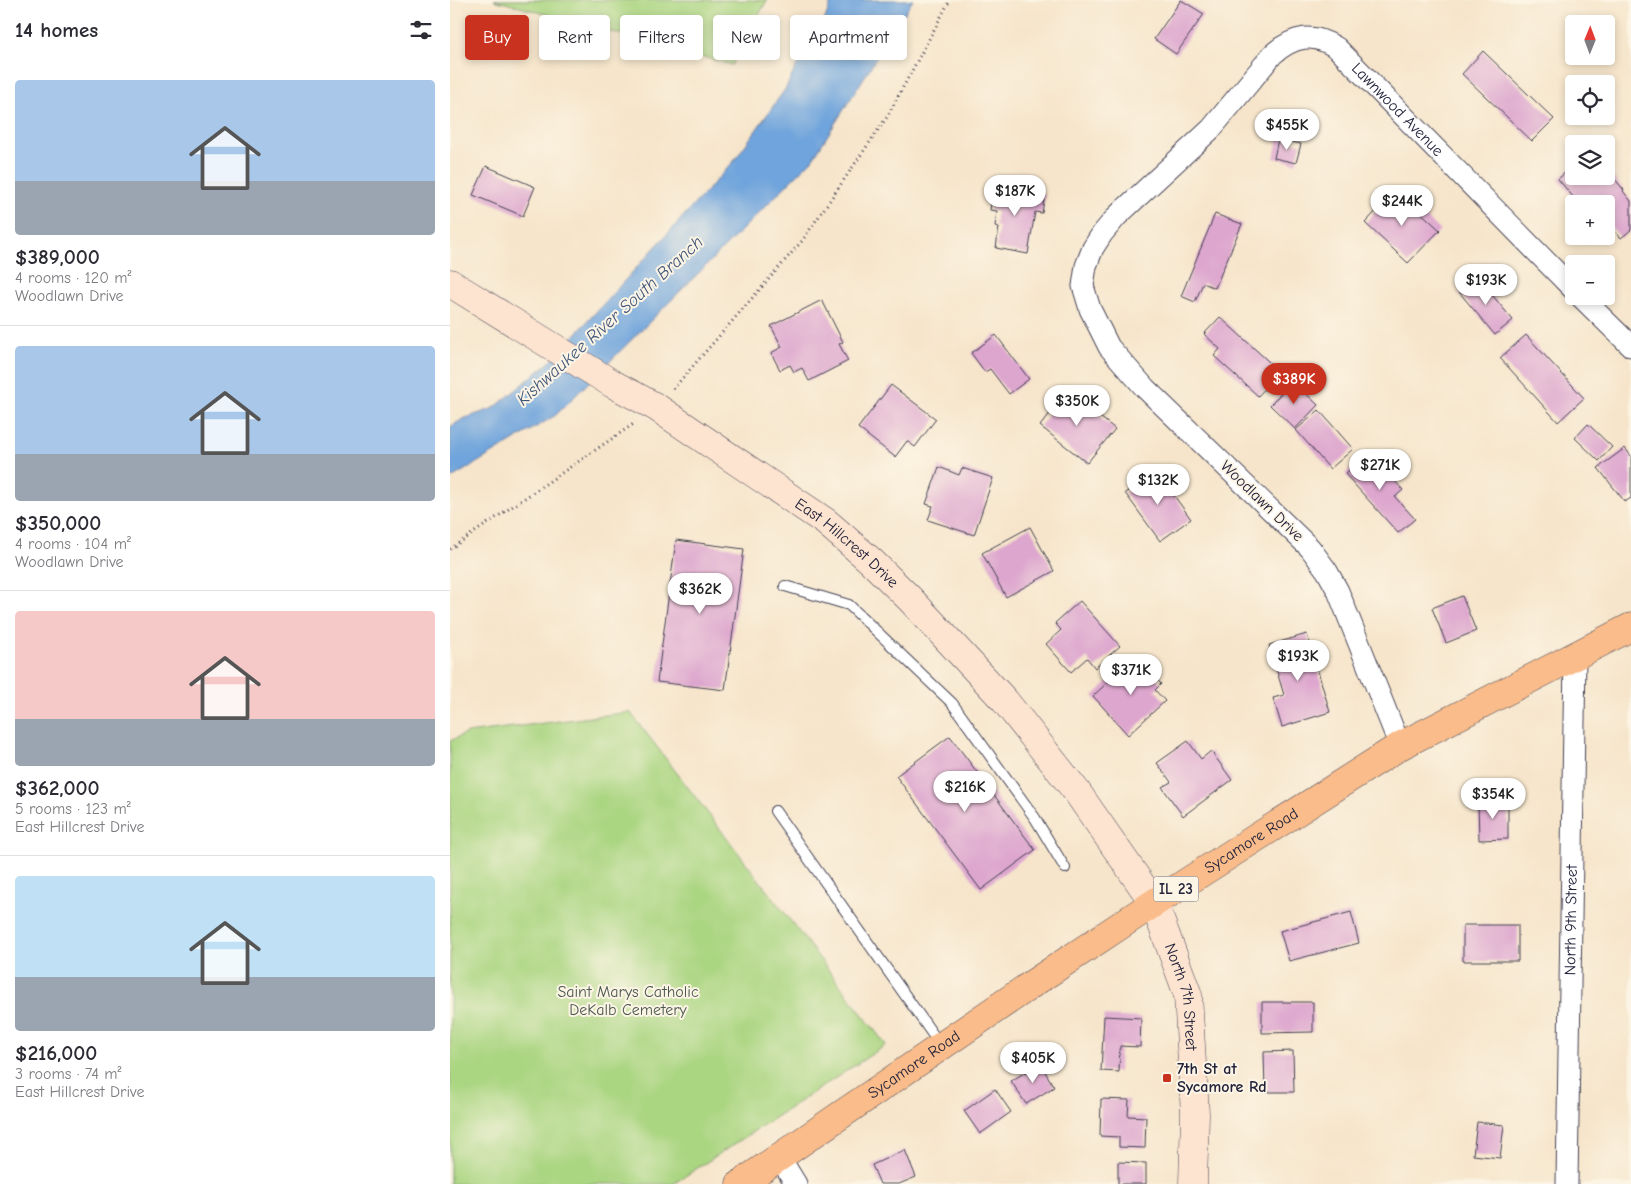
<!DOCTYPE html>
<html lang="en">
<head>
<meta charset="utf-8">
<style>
	:root { --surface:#fff; --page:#f2f2f3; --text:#2b2b33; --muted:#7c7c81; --line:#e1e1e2; --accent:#c8321e }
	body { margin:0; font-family:"Comic Neue",sans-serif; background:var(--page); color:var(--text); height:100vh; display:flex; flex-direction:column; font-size:19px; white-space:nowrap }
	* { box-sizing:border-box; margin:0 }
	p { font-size:16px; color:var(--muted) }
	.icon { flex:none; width:28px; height:28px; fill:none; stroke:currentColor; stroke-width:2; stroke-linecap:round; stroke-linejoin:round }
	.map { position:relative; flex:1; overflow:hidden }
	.details { display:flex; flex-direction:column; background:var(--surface); width:450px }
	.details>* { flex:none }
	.guide { position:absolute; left:15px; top:15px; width:475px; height:45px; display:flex; gap:10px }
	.needle { width:32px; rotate:1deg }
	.tools { position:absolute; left:1115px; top:15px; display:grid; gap:10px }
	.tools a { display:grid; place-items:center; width:50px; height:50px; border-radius:5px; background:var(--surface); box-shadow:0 2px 8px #0003; font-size:25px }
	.price { position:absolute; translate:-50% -42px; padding:0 11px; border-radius:18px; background:#fff; color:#222; font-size:16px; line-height:32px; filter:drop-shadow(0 1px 2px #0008) }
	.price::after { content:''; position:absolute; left:50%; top:30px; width:15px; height:11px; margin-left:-8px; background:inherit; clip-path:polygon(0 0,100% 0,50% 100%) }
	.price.active { background:var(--accent); color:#fff }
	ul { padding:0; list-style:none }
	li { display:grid; align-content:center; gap:10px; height:265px; padding:0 15px }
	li+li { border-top:1px solid var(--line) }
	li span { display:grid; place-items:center; height:155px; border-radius:5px; color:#555 }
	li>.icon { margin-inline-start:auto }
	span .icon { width:90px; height:90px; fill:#fffc; stroke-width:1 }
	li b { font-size:21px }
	h2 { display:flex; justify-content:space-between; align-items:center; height:60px; padding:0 15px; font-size:21px }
	.chip { padding:0 18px; border-radius:5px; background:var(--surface); box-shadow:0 2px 8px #0003; font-size:18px; line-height:45px }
	.chip.active { background:var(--accent); color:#fff }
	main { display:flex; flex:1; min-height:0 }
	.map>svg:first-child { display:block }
</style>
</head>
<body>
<main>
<section class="details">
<h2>14 homes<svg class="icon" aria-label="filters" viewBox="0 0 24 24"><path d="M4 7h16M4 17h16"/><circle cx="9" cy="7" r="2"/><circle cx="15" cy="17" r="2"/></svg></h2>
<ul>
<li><span style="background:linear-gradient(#a9c7e8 65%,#9aa5b1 0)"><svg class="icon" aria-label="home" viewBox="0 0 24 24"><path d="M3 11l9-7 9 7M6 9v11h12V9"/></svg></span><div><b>$389,000</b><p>4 rooms · 120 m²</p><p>Woodlawn Drive</p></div></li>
<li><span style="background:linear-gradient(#a9c7e8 70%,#9aa5b1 0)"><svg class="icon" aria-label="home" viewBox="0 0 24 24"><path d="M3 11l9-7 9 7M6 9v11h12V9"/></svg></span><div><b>$350,000</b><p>4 rooms · 104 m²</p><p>Woodlawn Drive</p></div></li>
<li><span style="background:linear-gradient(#f6c9c9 70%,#9aa5b1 0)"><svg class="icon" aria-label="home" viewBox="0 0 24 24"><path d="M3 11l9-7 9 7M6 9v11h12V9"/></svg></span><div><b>$362,000</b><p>5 rooms · 123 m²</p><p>East Hillcrest Drive</p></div></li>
<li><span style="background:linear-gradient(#bfe0f5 65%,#9aa5b1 0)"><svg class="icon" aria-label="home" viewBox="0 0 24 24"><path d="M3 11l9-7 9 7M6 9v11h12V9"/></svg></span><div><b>$216,000</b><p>3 rooms · 74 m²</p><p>East Hillcrest Drive</p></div></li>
</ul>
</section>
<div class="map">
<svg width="1181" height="1184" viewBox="0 0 1181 1184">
	<rect width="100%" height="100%" fill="#fcf5e5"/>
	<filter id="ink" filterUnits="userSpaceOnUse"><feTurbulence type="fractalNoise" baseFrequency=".02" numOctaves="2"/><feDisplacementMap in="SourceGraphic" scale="10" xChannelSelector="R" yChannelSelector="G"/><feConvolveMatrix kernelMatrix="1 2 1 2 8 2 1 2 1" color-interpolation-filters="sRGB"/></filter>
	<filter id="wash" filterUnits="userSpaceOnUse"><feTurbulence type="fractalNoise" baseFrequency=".0096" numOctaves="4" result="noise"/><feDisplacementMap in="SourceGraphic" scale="20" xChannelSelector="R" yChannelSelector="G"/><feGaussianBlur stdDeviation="1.12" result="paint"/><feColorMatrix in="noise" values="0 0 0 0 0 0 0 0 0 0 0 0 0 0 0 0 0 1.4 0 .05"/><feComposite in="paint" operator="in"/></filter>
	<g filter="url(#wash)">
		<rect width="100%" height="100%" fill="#f6e5cb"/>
		<path fill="#aad581" stroke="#667c5e" d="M44,0H317L282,65Z
			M180,712L436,1045L223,1184H0V741L17,733Z"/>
		<path fill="#6fa4dc" stroke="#48638c" d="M382,0H463L362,160L106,415L0,479V427L13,419L44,408L102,360L284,161L336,88L359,40L373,24Z"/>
		<g id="blocks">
			<path fill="#dda6ce" d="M731,0L754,14L726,54L704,39Z
				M1033,51L1104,119L1082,141L1012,74Z
				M828,139L851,144L846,163L824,158Z
				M1124,165V176H1156V169L1174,190L1173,191L1181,201V230L1171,238L1156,221V204H1129L1108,179Z
				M36,166L85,187L73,216L23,195Z
				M544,185L595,194L592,213L585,212L578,254L546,248L549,227L545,226L547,211L540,210Z
				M946,190L990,230L958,263L915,223Z
				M765,214L792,224L765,288L753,283L745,302L731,296Z
				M1027,277L1063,320L1045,335L1009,292Z
				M372,300L393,342L389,344L398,361L359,381L352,368L344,372L340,365L330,370L321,353L332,347L321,326Z
				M770,317L830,372L808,396L764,356L770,349L754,334Z
				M546,335L579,379L559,394L540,369L535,372L521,353Z
				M1076,335L1134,398L1108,422L1050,358Z
				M843,381L868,405L845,429L820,405Z
				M441,385L486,419L465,447L457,441L445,457L408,428Z
				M618,391L665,429L637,463L590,426Z
				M869,410L903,449L880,469L846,430Z
				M1138,424L1162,447L1149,461L1125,438Z
				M1175,448L1181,456V498L1175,502L1148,468Z
				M919,452L953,490L945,497L965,519L948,533L895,474Z
				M489,467L509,475L512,468L543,478L524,535L478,520L483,506L476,504Z
				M706,471L741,519L710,541L675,493Z
				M580,527L604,571L556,597L532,553Z
				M226,540L294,549L275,690L207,682Z
				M1012,596L1026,631L996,643L982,608Z
				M630,601L670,646L645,668L637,658L621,672L596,644L611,630L605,623Z
				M857,634L880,712L832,727L823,698L834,695L819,645Z
				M686,656L711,684L705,690L715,701L678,735L643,696Z
				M500,736L585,850L531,890L446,776Z
				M738,741L751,759L761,751L782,780L733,816L712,787L721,782L707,763Z
				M1058,801V839L1029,840L1028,802Z
				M901,912L909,943L839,961L830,931Z
				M1013,925H1068V961H1013Z
				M812,1002H863V1032L812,1033Z
				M654,1016L691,1018L690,1047L670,1046L669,1072L651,1071Z
				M843,1051L844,1092H815L814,1052Z
				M590,1063L604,1087L576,1104L561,1081Z
				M545,1089L561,1112L530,1134L514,1111Z
				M651,1099L679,1100L678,1116L696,1117L695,1148L669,1147V1137L650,1136Z
				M1027,1122L1054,1125L1050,1158L1023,1155Z
				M455,1150L466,1177L449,1184H430L422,1165Z
				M668,1162L696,1163V1184H668Z"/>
		</g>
	</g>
	<g filter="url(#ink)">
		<use href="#blocks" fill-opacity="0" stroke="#423f51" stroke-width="1"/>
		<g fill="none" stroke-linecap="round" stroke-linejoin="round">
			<defs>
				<path id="lane" d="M335,586L399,605L502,703L585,818L615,868
					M325,811L491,1046"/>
				<g id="street">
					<path d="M1130,296L1181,346"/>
					<path id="s1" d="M950,746L888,591L877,571L860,548L695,388L659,347L640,309L633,286L636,266L643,248L652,234L667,216L761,129L823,54C844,36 863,32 887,48L1124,290"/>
					<path d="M330,1158L346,1184"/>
					<path id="s2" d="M1117,1184L1125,656"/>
				</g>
				<g id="secondary">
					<path id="s3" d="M0,283L163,384L206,407L376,522L421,561L460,599L555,701L627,792L704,903L738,995L745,1114L743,1184"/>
				</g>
				<g id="primary">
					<path id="s4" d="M290,1184L588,980L704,903L950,746L1181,627"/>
				</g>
			</defs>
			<use href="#lane" stroke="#423f51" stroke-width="12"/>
			<use href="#street" stroke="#423f51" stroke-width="23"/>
			<use href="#secondary" stroke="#423f51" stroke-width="29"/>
			<use href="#primary" stroke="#423f51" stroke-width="29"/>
			<path stroke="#423f51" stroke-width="3" stroke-dasharray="1 4" stroke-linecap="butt" d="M223,389L352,241L437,117L500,0
				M0,549L185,423"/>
			<use href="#lane" stroke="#fff" stroke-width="10"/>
			<use href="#street" stroke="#fff" stroke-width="21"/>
			<use href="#secondary" stroke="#fde4d0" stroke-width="28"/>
			<use href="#primary" stroke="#f9bc8a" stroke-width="28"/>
		</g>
	</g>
	<rect fill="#c8321e" stroke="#fcf5e5" stroke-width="2" x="712" y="1073" width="10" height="10" rx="2.5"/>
	<g text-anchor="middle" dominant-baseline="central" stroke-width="4" stroke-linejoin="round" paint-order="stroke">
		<rect fill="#fcf5e5" stroke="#63616e" stroke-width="1" x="703.5" y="876.5" width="45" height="25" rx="4"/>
		<g font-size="15" font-weight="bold" fill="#22223b">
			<text x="726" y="889">IL 23</text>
		</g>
		<g font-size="16" fill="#22223b" stroke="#fcf5e5">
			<text stroke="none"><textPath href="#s1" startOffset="1031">Lawnwood Avenue</textPath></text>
			<text transform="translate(812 501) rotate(44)">Woodlawn Drive</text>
			<text stroke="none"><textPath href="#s3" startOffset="475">East Hillcrest Drive</textPath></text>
			<text stroke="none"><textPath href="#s4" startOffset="616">Sycamore Road</textPath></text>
			<text stroke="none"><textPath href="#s2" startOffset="264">North 9th Street</textPath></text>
			<text stroke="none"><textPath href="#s3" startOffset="1049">North 7th Street</textPath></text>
			<text stroke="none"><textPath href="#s4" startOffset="211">Sycamore Road</textPath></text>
		</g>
		<g font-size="16" fill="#4b5850" stroke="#fcf5e5">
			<text x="178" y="992">Saint Marys Catholic<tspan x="178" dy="18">DeKalb Cemetery</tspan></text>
		</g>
		<g font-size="16" font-weight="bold" fill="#22223b" stroke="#fcf5e5" text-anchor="start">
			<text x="727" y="1069">7th St at<tspan x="727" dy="18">Sycamore Rd</tspan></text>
		</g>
		<g font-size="18" font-style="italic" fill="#41567b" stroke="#fcf5e5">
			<text transform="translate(160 321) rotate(-42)">Kishwaukee River South Branch</text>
		</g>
	</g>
</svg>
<div class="tools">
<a><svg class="needle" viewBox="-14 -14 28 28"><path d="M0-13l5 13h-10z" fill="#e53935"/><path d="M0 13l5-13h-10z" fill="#7c7c81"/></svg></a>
<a><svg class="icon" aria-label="locate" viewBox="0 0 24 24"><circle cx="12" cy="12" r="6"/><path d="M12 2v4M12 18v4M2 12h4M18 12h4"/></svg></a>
<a><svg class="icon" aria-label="layers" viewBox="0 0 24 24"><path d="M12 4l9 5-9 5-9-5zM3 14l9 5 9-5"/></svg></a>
<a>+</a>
<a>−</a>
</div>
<b class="price" style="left:837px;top:151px">$455K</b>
<b class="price" style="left:565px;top:217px">$187K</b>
<b class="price" style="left:952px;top:227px">$244K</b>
<b class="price" style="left:1036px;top:306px">$193K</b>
<b class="price active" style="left:844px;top:405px">$389K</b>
<b class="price" style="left:627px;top:427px">$350K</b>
<b class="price" style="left:930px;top:491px">$271K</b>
<b class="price" style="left:708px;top:506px">$132K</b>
<b class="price" style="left:250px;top:615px">$362K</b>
<b class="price" style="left:848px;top:682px">$193K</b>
<b class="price" style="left:681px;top:696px">$371K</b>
<b class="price" style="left:515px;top:813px">$216K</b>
<b class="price" style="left:1043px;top:820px">$354K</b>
<b class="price" style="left:583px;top:1084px">$405K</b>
<div class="guide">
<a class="chip active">Buy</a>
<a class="chip">Rent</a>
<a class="chip">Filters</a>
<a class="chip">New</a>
<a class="chip">Apartment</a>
</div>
</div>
</main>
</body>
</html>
